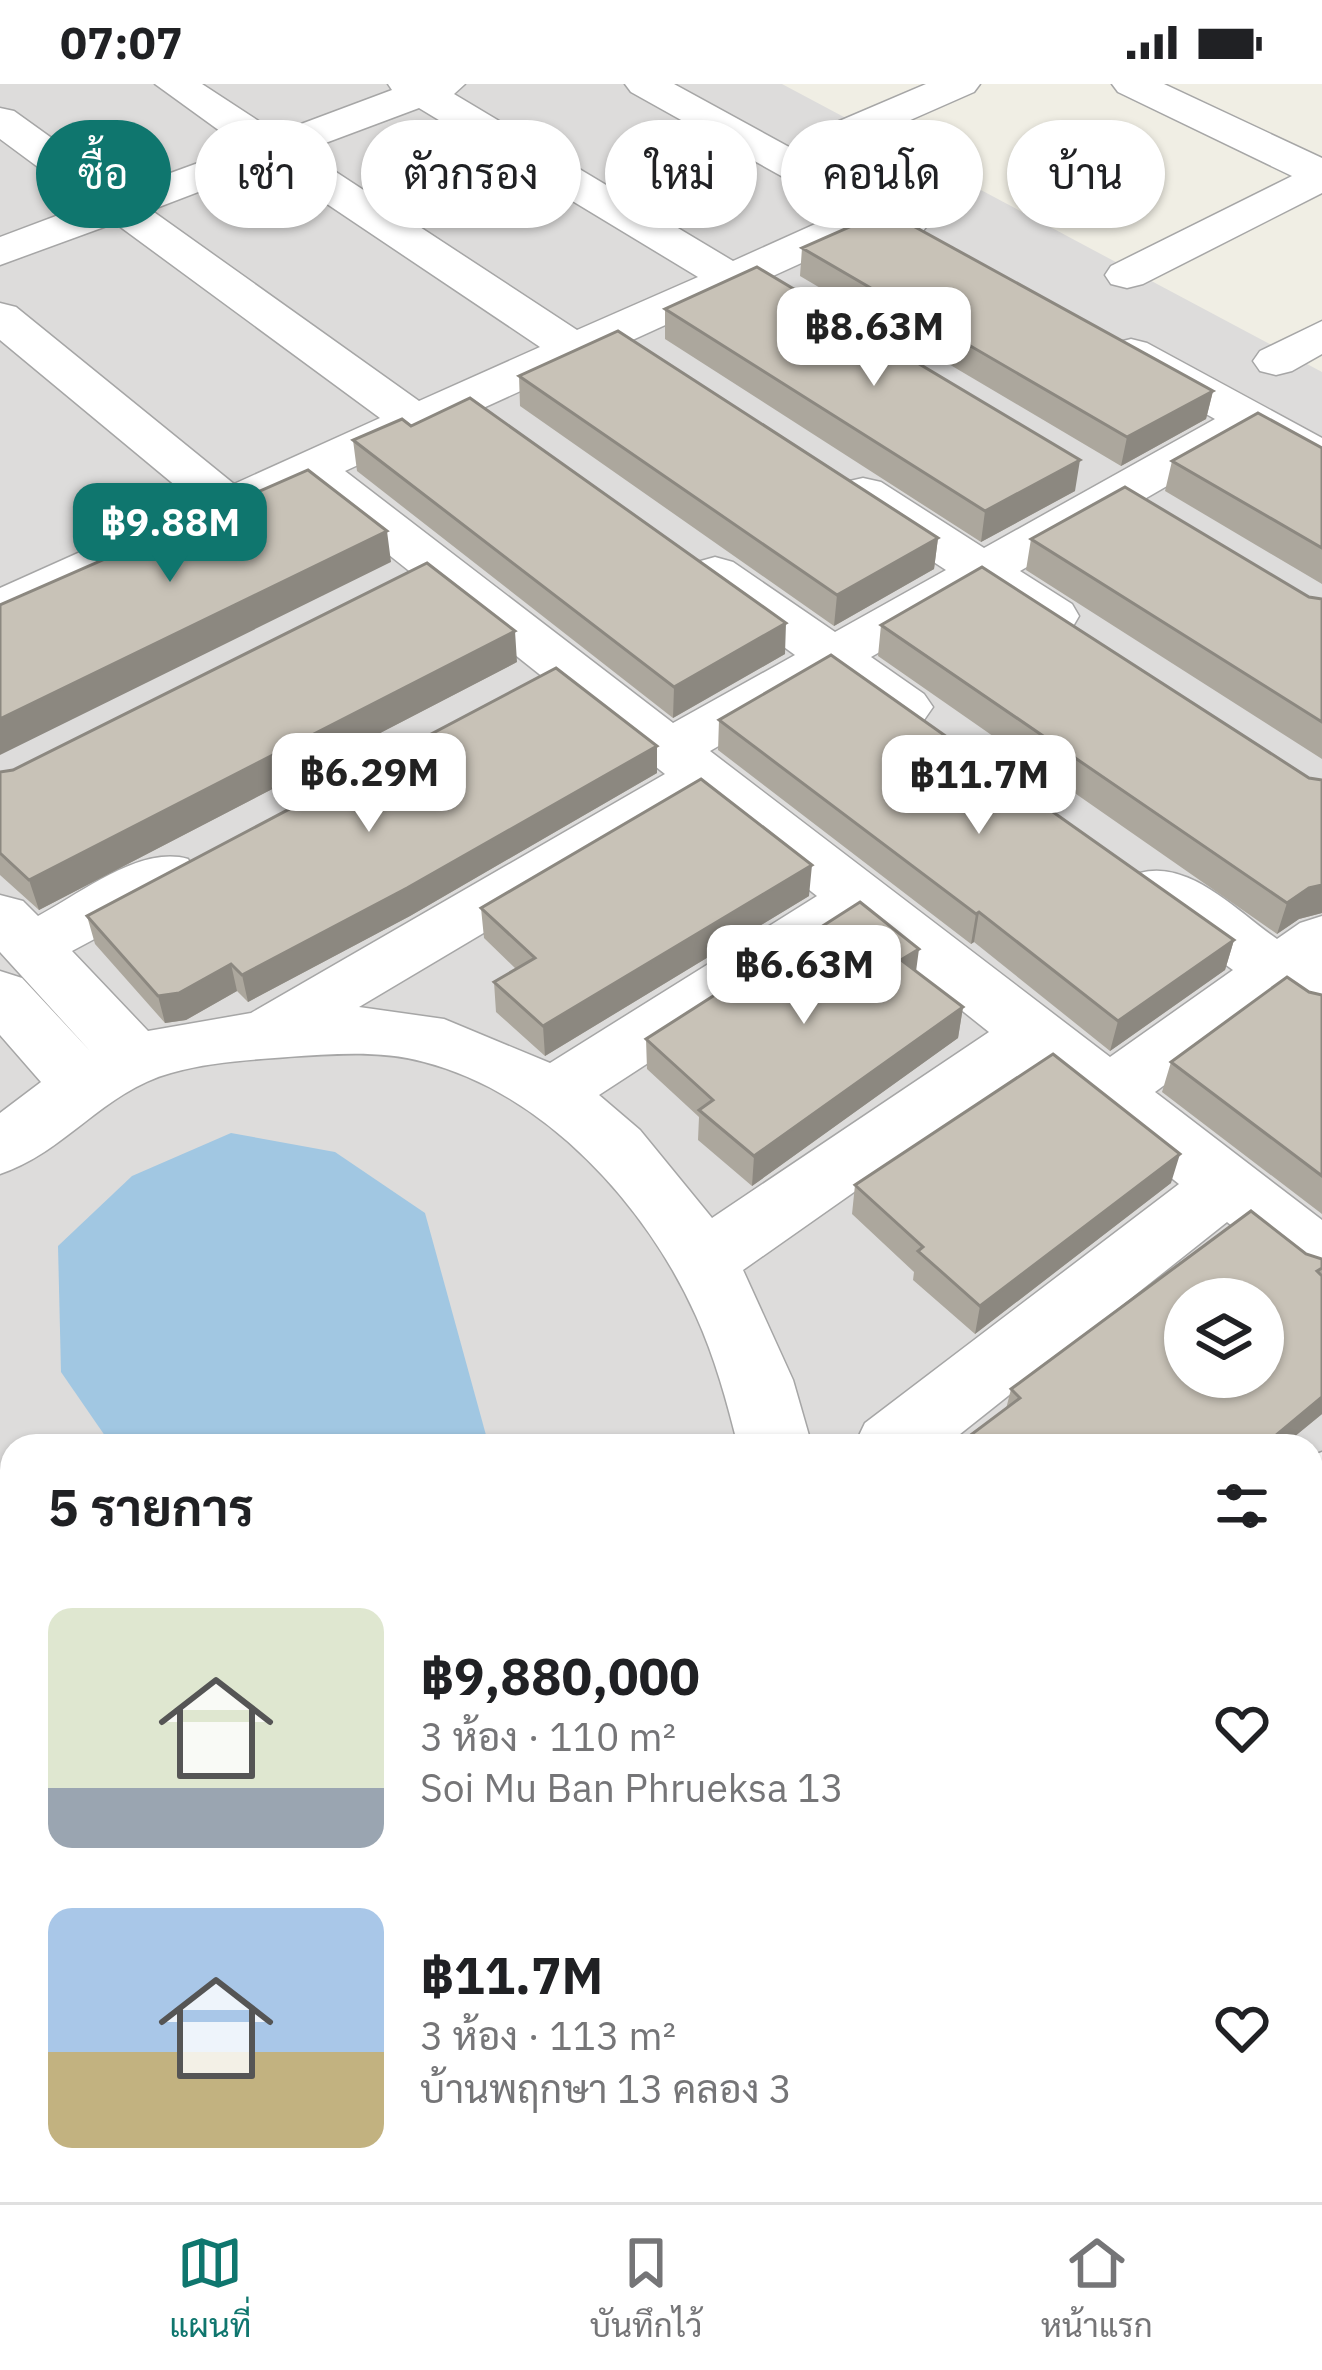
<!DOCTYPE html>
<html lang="th">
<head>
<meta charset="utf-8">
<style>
	:root { --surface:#fff; --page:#f6f6f6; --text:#202124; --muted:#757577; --line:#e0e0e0; --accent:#0f766e }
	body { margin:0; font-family:"IBM Plex Sans",Sarabun,sans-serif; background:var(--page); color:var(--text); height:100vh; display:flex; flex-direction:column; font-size:45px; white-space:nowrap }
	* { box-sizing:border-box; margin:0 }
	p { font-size:39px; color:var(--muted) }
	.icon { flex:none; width:66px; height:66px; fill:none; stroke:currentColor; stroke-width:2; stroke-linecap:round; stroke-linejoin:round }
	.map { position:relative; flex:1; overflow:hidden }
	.panel { position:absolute; left:0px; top:1350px; width:1323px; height:768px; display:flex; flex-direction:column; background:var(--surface); border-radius:36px 36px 0 0; box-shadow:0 3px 9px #0004 }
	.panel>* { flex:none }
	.banner { position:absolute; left:36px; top:36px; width:1251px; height:108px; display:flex; gap:24px }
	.controls { position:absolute; left:1164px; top:1194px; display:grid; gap:24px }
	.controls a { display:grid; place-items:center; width:120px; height:120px; border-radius:50%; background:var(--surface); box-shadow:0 3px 9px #0004; font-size:60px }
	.price { position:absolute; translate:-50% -102px; padding:0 27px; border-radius:24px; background:#fff; color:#222; font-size:39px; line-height:78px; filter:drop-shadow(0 3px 6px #0008) }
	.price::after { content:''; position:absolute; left:50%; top:72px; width:36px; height:27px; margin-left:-18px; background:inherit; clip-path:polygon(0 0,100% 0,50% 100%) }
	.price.on { background:var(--accent); color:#fff }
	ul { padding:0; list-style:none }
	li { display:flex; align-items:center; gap:36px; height:300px; padding:0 48px }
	li span { display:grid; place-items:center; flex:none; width:336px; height:240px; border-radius:24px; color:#555 }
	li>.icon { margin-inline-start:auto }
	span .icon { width:144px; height:144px; fill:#fffc; stroke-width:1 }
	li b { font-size:51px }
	h2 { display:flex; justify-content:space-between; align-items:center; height:144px; padding:0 48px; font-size:51px }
	.chip { padding:0 42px; border-radius:54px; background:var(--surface); box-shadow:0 3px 9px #0004; font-size:42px; line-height:108px }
	.chip.on { background:var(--accent); color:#fff }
	.status { display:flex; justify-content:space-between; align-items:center; height:84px; padding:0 60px; background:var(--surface); direction:ltr }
	.status svg { height:33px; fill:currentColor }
	.dock { display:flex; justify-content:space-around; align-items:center; height:168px; border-top:3px solid var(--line); background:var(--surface); font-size:33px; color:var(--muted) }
	.dock a { display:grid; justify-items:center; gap:6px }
	.dock .on { color:var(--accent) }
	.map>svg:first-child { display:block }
</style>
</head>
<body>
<div class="status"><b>07:07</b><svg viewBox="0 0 49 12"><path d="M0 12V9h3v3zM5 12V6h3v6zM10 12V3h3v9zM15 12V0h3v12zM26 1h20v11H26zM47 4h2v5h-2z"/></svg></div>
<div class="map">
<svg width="1322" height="2118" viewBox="0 0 1322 2118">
	<rect width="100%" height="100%" fill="#f0eee4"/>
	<path fill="#dddcdb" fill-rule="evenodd" d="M0,0H782L1322,288V2118H0ZM1185,1215H1263V1293H1185ZM12,1362H1311V2106H12Z"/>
	<path fill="#a1c7e2" d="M231,1049L335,1068L425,1129L489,1362H112L61,1288L58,1162L132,1092Z"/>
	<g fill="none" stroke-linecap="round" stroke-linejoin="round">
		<defs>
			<path id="minor" d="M155,0H202L277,49L392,6L388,0H465L454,10L733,177L844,127L631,8L625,0H674L919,134L926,143L919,152L904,156L876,145L345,387L673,639L795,571L697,500L689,489L697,478L715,473L733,478L835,548L946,486L845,420L838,409L845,398L863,394L881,398L984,464L1215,335L1115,279L1108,269L1115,259L1131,255L1147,259L1322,354V389L1305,384L1250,354L1020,487L1072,520L1079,532L1072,544C1036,553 1011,528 982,509L871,573L924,610L933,623L924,636C886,646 861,618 831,597L710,667L1110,973L1233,886L1140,819L1131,804L1140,789C1189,775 1238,828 1277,855L1300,839L1322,832V941L1300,934L1277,918L1155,1008L1322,1136V1202L1298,1194L1227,1138L945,1362H854L865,1339L1179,1100L1032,983L743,1186L793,1296L812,1362H738C727,1318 715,1274 696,1232C647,1122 545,1009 424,978C381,966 333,970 288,973C249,976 209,978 171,989C104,1007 64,1069 0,1090V1029L41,998L0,951V887L22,894L91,968L0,868V811L23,817L38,832C80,810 140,761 188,775L197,790L188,805L72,867L148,947L251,929L665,690L306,405L0,540V504L194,417L0,256V219L16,223L234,400L380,334L115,139L0,181V153L88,120L0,55V24L14,27L124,106L242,63ZM419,24L698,193L577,246L304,67ZM269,81L540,263L419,317L151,126ZM701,720L817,812L550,979L444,935L359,923ZM857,843L989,948L712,1134L640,1046L599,1011Z
				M926,0H980L974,8L865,56H837L831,47L837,38Z
				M1112,0H1164L1322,74V109L1143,200L1127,204L1111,200L1105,191L1111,182L1292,92L1118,8Z
				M1322,237V270L1292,287L1276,291L1260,287L1253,277L1260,267Z
				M1322,1368V1440L1311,1444V1372Z
				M0,1583L12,1588V1676L0,1671Z
				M1322,1844V1938L1311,1942V1848Z
				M12,2010V2105L0,2110V2015Z
				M450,2106H551L546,2118H445Z
				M958,2106H1051L1056,2118H963Z
				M1063,2106H1162L1157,2118H1058Z"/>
		</defs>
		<use href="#minor" stroke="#a6a6a6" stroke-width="3"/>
		<use href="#minor" fill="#fff" fill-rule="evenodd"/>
	</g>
	<path fill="#aca79d" d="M802,164L1213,307L1206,335L1121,382L800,192Z
		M665,225L1075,407L981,458L665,255Z
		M519,292L938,454L934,485L834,542L520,322Z
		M411,342L785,570L673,634L357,387L353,356Z
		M1322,364V500L1165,407L1172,377Z
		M1031,455L1322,515V675L1026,486Z
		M881,541L1309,694L1322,696V829L1299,835L1277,850L878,572Z
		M517,578L39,826L0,791V688Z
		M719,636L1234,856L1225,886L1110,967L974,858L971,860L718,666Z
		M657,662V689L410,832L248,918L237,907L186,936L165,939L95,860L87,832Z
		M809,812L545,972L496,928L494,898L516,885L484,854L481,824Z
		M916,888L963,923L958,954L752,1102L698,1056L699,1033L647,985L646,955Z
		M1309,908L1322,911V1130L1162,1008L1171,978Z
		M1171,1099L975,1250L913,1196L914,1188L852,1130L855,1101Z
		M1306,1170L1322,1175V1330L1283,1362H956L1006,1325L1011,1305Z
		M1236,2106H1311L1322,2118H1247Z"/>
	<path fill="#8c8880" d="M1213,307L1206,335L1121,382L1127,353Z
		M1080,376L1075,407L981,458L985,427Z
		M387,447L391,478L0,671V635Z
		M938,454L934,485L834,542L837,511Z
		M786,539L785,570L673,634L674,603Z
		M515,547L517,578L39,826L29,796Z
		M657,662V689L410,832L248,918L242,891Z
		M812,781L809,812L545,972L543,942Z
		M1322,801V829L1299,835L1277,850L1287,819L1309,804Z
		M979,828L974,858L971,860L976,830Z
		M1234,856L1225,886L1110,967L1118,937Z
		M919,865L915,895L901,876Z
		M231,880L237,907L186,936L165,939L158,912Z
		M963,923L958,954L752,1102L754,1072Z
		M1180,1070L1171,1099L975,1250L980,1222Z
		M1322,1313V1330L1283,1362H1263Z
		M1322,1769V1777L1311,1788V1780Z"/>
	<path fill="#c8c2b7" stroke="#8c8880" stroke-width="3" fill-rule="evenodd" d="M886,127L1213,307L1127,353L802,164Z
		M757,183L1080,376L985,427L665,225Z
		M618,247L938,454L837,511L519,292Z
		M470,314L786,539L674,603L353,356L402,335L411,342Z
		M1258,329L1322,364V464L1172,377Z
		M308,386L387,447L0,635V521Z
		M1125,403L1309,513L1322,515V638L1031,455Z
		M427,479L515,547L29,796L0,769V688L13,686Z
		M982,483L1309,694L1322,696V801L1309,804L1287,819L881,541Z
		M831,571L1234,856L1118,937L979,828L976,830L719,636Z
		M556,584L657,662L407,804L242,891L231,880L179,909L158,912L87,832Z
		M701,695L812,781L543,942L494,898L535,874L481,824Z
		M860,818L919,865L901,876L963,923L754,1072L699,1026L713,1016L646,955Z
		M1287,893L1309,908L1322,911V1092L1171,978Z
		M1053,970L1180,1070L980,1222L918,1167L923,1163L855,1101Z
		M1251,1127L1306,1170L1322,1175V1184L1317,1187L1322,1192V1313L1263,1362H956L1020,1314L1011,1305ZM1185,1215H1263V1293H1185Z
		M1322,1454V1769L1311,1780V1464Z
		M1322,1960V2118H1276L1265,2106H1311V1972Z"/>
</svg>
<div class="controls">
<a><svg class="icon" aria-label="layers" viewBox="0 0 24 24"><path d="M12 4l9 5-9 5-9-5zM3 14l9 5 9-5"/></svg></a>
</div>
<b class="price" style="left:874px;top:305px">฿8.63M</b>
<b class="price on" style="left:170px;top:501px">฿9.88M</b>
<b class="price" style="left:369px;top:751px">฿6.29M</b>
<b class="price" style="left:979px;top:753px">฿11.7M</b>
<b class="price" style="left:804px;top:943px">฿6.63M</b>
<div class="banner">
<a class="chip on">ซื้อ</a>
<a class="chip">เช่า</a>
<a class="chip">ตัวกรอง</a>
<a class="chip">ใหม่</a>
<a class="chip">คอนโด</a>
<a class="chip">บ้าน</a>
</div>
<section class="panel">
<h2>5 รายการ<svg class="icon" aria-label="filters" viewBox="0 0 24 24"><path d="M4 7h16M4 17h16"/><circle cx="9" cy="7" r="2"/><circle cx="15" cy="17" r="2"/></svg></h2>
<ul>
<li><span style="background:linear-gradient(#dfe7d0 75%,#9aa5b1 0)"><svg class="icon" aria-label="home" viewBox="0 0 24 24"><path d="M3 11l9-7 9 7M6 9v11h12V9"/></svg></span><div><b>฿9,880,000</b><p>3 ห้อง · 110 m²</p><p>Soi Mu Ban Phrueksa 13</p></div><svg class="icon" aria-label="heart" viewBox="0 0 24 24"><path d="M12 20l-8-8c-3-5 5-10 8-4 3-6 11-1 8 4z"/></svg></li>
<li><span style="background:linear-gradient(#a9c7e8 60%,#c2b280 0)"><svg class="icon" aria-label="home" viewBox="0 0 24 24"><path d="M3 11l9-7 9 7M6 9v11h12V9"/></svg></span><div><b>฿11.7M</b><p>3 ห้อง · 113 m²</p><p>บ้านพฤกษา 13 คลอง 3</p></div><svg class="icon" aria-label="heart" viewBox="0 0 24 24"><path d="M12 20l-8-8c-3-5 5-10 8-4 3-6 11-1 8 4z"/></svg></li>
</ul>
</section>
</div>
<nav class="dock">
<a class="on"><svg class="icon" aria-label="map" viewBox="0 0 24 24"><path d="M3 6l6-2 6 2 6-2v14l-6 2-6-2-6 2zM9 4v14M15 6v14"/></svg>แผนที่</a>
<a><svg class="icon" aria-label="saved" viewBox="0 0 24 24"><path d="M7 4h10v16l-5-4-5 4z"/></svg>บันทึกไว้</a>
<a><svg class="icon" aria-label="home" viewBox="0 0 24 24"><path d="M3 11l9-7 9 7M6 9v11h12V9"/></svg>หน้าแรก</a>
</nav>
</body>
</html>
